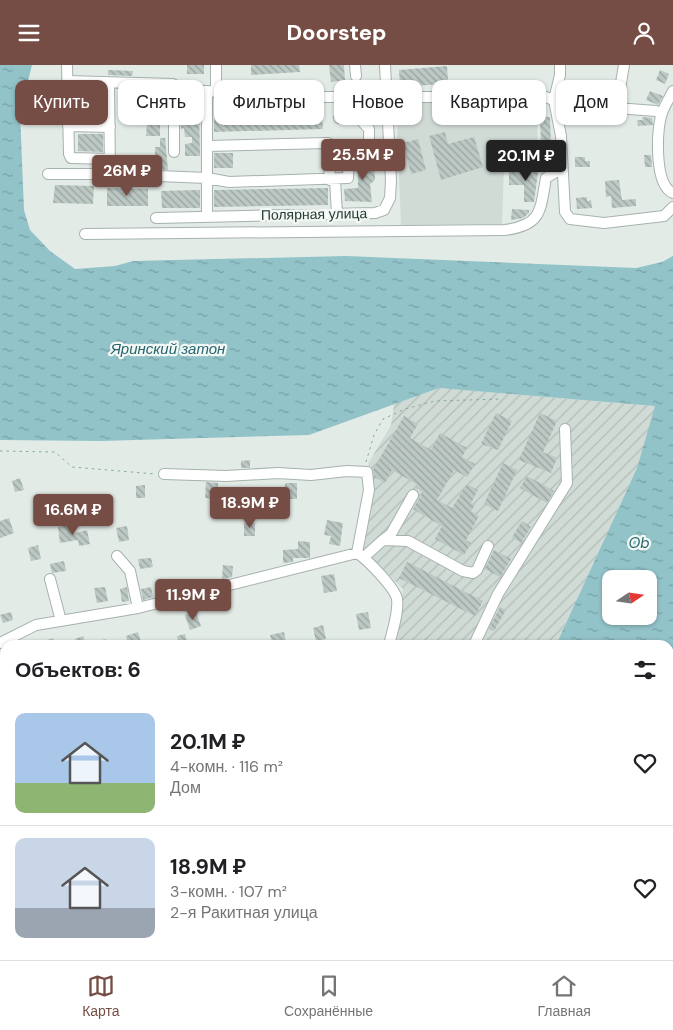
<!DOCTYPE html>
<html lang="ru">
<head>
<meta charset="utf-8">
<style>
	:root { --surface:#fff; --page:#f6f6f6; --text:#202124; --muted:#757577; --line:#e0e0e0; --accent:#764d44 }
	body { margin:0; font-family:"DM Sans",sans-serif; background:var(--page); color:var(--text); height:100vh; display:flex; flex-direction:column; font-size:19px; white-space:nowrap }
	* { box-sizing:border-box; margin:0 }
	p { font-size:16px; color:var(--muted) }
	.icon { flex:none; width:28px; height:28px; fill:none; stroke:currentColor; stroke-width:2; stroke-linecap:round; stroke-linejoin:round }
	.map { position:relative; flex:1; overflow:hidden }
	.details { position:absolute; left:0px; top:575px; width:674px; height:320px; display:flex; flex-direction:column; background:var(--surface); border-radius:15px 15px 0 0; box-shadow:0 1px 4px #0004 }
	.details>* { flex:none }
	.banner { position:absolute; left:15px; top:15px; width:644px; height:45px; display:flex; gap:10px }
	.needle { width:32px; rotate:77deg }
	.tools { position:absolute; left:602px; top:505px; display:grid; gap:10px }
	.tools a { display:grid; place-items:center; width:55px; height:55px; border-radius:10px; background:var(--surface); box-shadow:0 1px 4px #0004; font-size:25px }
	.price { position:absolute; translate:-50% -42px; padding:0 11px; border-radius:5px; background:var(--accent); color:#fff; font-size:16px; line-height:32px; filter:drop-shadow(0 1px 2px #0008) }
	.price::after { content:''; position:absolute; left:50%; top:30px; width:15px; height:11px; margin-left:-8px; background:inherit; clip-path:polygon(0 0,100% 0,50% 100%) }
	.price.current { background:#222; color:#fff }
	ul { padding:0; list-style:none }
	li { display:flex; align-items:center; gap:15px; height:125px; padding:0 15px }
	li+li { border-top:1px solid var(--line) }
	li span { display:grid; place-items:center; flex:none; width:140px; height:100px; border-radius:10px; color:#555 }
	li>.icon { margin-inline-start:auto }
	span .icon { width:60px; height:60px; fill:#fffc; stroke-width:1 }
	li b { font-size:21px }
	h2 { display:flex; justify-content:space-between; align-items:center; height:60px; padding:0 15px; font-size:21px }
	.tag { padding:0 18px; border-radius:10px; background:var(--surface); box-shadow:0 1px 4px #0004; font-size:18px; line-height:45px }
	.tag.current { background:var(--accent); color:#fff }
	header { display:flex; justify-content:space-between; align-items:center; height:65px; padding:0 15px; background:var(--accent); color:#fff; font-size:22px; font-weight:800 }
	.tab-bar { display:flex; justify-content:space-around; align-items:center; height:70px; border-top:1px solid var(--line); background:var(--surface); font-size:14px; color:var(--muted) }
	.tab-bar a { display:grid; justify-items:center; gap:2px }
	.tab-bar .current { color:var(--accent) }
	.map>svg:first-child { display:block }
</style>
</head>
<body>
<header><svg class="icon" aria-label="menu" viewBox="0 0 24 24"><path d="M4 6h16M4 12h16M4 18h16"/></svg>Doorstep<svg class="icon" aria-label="person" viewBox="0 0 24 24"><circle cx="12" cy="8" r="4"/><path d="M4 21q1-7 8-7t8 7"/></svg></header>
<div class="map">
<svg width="673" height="895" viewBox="0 0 673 895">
	<defs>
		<pattern id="industrial-furrows" width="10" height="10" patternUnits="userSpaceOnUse" patternTransform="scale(1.25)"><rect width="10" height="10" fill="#d1dbd6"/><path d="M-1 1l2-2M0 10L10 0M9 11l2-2" fill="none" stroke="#b3bdb8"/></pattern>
		<pattern id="water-ripples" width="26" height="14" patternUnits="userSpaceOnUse" patternTransform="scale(1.25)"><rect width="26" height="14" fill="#92c3c9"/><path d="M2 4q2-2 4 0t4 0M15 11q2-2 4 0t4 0" fill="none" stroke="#779fa4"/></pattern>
		<pattern id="building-back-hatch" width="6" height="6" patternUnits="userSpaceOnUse" patternTransform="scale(1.25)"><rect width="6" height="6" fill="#bcc8c3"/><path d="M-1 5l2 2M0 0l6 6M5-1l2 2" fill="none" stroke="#99a39f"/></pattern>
	</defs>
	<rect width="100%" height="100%" fill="#e3ebe7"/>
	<path fill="#d1dbd6" d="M396,34L538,36L537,93L504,101L502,159L401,160Z"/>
	<path fill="url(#industrial-furrows)" d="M439,323L656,341L637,403L556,580H395L403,524L360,481L371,413L368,399L391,360L394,339Z
		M280,890H461L458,895H276Z"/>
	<path fill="url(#water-ripples)" fill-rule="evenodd" d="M0,0H32L20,48L24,145L30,165L50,186L75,204L115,201L133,196L346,191L636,203L662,197L673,191V895H458L461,890H669V580H556L637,403L655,341L439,323L309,370L101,376L0,375ZM611,514H649V551H611Z"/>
	<path fill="url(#building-back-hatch)" d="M187,0H204V9H187Z
		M251,0H299L300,7L251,10Z
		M329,0H344L345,15L331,17Z
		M447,1L448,16H441L442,19L400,22L399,5Z
		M108,5L133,6L132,11L108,10Z
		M660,5L669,9L665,19L656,15Z
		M573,21H583L582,29L572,28Z
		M82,23L97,24V51H82L80,37H82Z
		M650,26L663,31L658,40L646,35Z
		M118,29H154V44H118Z
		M188,37H199L200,91H185V79L192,78V72H185L184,63L181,64L182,51H189Z
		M299,49L322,50L323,64L214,67V53L217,51L260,50V52H272V50Z
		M540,52H550L551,80H541Z
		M642,52L652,53L653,60L638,61L637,55H643Z
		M147,57H160V71H146Z
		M445,67L448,79L474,72L483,102L441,115L429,71Z
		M78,69H103V87L78,86Z
		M160,73H165L168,105L161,104L160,90H155V82H160Z
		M418,74L426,105L411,109L403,78Z
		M214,88H233V103H214Z
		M374,89L375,115L370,119L372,137L345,136L344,124L358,123V97L362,96L361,90Z
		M644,90H651L652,102H645Z
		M575,92H585V96H590V102H575Z
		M526,100H535V107H538L534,137H524V120H509V107H526Z
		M619,115L622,135L636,134V141L612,143L611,131L606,132L605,116Z
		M55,120L94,121L93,139L53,138Z
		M107,123L148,124V141H107Z
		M328,123V140L214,142V125Z
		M200,125V143H162L161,126Z
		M587,132V136L591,135L592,143L577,144L576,133Z
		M512,144L529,145V148L523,153L511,155Z
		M496,348L512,356L498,385L481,379Z
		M540,348L557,356L543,387L557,393L551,408L519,395Z
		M404,351L418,359L410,373L431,385L440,368L467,383L462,392L475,399L467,412L454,405L437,435L452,443L467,419L478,425L471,438L475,440L471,446L479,451L466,475L471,478L464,490L435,474L442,461L413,444L423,427L416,423L418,420L392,405L385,418L374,412L373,405Z
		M250,395V403H241V396Z
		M503,398L517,405L498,446L484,439Z
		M527,411L554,426L547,438L520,423Z
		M20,413L24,425L15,427L12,416Z
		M206,417L218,418V434L205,433Z
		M285,418H297V434H285Z
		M145,420V433H136V421Z
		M246,424L260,425V435H246Z
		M9,453L14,468L0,473V456Z
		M327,455L343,458L340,481L329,479L331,471L324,470Z
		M522,456L531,462L521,478L512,472Z
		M244,458H255V471H244Z
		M70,459L72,469L87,465L90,479L79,481L78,475L60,478L58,462Z
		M127,461L129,475L119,477L116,463Z
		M298,476L310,477V493H293V497L283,498V485L298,484Z
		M38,480L41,494L31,496L28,483Z
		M494,485L511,494L500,512L485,504Z
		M151,493L153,502L140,504L138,494Z
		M64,496L66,506L52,508L50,499Z
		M407,497L483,536L475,551L399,513Z
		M223,500L233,501L232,512L222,514Z
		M334,509L337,526L324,528L321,511Z
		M105,522L108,536L97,538L94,523Z
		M127,522L129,536L122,537L120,524Z
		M151,522L153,532L143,535L141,524Z
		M500,542L506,545L494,566L489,564Z
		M11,547L13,555L3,558L0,550Z
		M196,547L201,561L190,565L185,550Z
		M368,547L371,563L359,565L356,549Z
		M323,560L326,574L316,576L313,563Z
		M138,567L141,577L128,580L126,571Z
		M284,567L286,577L273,580L270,570Z
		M185,569L188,580H179L177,571Z
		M83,571L86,580H77L75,574Z
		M53,573L56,580H36Z
		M106,574L107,580H90L89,578Z"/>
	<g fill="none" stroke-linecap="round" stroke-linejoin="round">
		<defs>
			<path id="minor" d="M67,0L69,89L71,93L110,94
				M355,0L356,11
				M560,0V10L554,35L561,71L565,147L570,154L604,158L664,151L673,142
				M67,16L173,19L179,26H207L272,32H546L562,39L656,46L661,49
				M109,18L110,109L207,113V152
				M207,26V113L229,117L348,113L349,85L369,80V64L358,52L339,53
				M673,26C669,34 663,43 661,51C657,68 654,120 673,128
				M216,27V0
				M617,42L624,0
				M68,61L110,62
				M208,81L328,78L330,115
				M174,87V30L179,26
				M48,109H110
				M335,115L337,149
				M156,153L375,148L384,145L390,133L391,116L385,0
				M85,169L505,165C542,160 540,146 546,113L562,103
				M164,409L226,411L278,408L311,410L347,406L367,407L369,425L357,488
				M383,475L391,469L413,430
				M117,491L130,506L138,543
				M364,492L383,475L408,476L463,506L473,508L477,505L488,481
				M50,514L61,556
				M0,578L36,560L138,543L357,488C367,494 395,523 397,534C399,547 392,567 389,580
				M474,580L498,529L567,418L565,364
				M0,861L5,857
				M68,895L73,890
				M263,895L267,890"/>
		</defs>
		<use href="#minor" stroke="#a6b2ad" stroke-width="12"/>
		<path stroke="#87aa9e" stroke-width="1" stroke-dasharray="2.5 4" stroke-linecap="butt" d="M0,386L55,387L72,402L155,409
			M366,397L374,370L383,354L405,344L435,336L500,334"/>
		<use href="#minor" stroke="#fff" stroke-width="10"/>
	</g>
	<g text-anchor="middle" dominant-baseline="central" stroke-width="4.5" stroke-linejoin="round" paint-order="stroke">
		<g font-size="14" fill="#253a33" stroke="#f3f8f5">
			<text transform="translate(314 149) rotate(-1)">Полярная улица</text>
		</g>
		<g font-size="15" font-style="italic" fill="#27656e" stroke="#f3f8f5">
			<text x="168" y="284">Яринский затон</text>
			<text x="639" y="478">Ob</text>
		</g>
	</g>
</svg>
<div class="tools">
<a><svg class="needle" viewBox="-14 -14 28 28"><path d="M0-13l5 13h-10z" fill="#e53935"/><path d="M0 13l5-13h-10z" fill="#757577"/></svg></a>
</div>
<b class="price" style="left:363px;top:116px">25.5M ₽</b>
<b class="price current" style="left:526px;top:117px">20.1M ₽</b>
<b class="price" style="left:127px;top:132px">26M ₽</b>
<b class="price" style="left:250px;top:464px">18.9M ₽</b>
<b class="price" style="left:73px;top:471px">16.6M ₽</b>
<b class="price" style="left:193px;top:556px">11.9M ₽</b>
<div class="banner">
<a class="tag current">Купить</a>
<a class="tag">Снять</a>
<a class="tag">Фильтры</a>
<a class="tag">Новое</a>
<a class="tag">Квартира</a>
<a class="tag">Дом</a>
</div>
<section class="details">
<h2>Объектов: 6<svg class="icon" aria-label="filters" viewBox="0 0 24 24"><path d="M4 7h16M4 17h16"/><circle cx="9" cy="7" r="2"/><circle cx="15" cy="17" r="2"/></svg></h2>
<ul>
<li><span style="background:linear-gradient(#a9c7e8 70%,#8fb573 0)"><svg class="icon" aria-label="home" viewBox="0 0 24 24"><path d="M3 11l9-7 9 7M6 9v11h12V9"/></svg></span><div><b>20.1M ₽</b><p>4-комн. · 116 m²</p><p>Дом</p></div><svg class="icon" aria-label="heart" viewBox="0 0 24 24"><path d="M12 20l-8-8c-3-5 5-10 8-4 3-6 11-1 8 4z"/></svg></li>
<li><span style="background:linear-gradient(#c9d6e8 70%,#9aa5b1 0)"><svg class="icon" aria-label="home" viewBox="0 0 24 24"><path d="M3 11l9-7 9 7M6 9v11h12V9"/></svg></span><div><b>18.9M ₽</b><p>3-комн. · 107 m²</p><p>2-я Ракитная улица</p></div><svg class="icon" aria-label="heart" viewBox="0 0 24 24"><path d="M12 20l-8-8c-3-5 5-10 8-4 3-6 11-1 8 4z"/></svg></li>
</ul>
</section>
</div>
<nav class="tab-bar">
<a class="current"><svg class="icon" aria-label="map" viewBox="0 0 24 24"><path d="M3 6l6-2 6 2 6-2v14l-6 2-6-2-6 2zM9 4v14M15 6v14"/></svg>Карта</a>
<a><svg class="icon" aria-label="saved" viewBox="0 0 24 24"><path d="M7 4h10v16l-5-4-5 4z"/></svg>Сохранённые</a>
<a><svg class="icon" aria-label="home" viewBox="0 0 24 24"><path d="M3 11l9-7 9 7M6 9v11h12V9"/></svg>Главная</a>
</nav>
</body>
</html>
